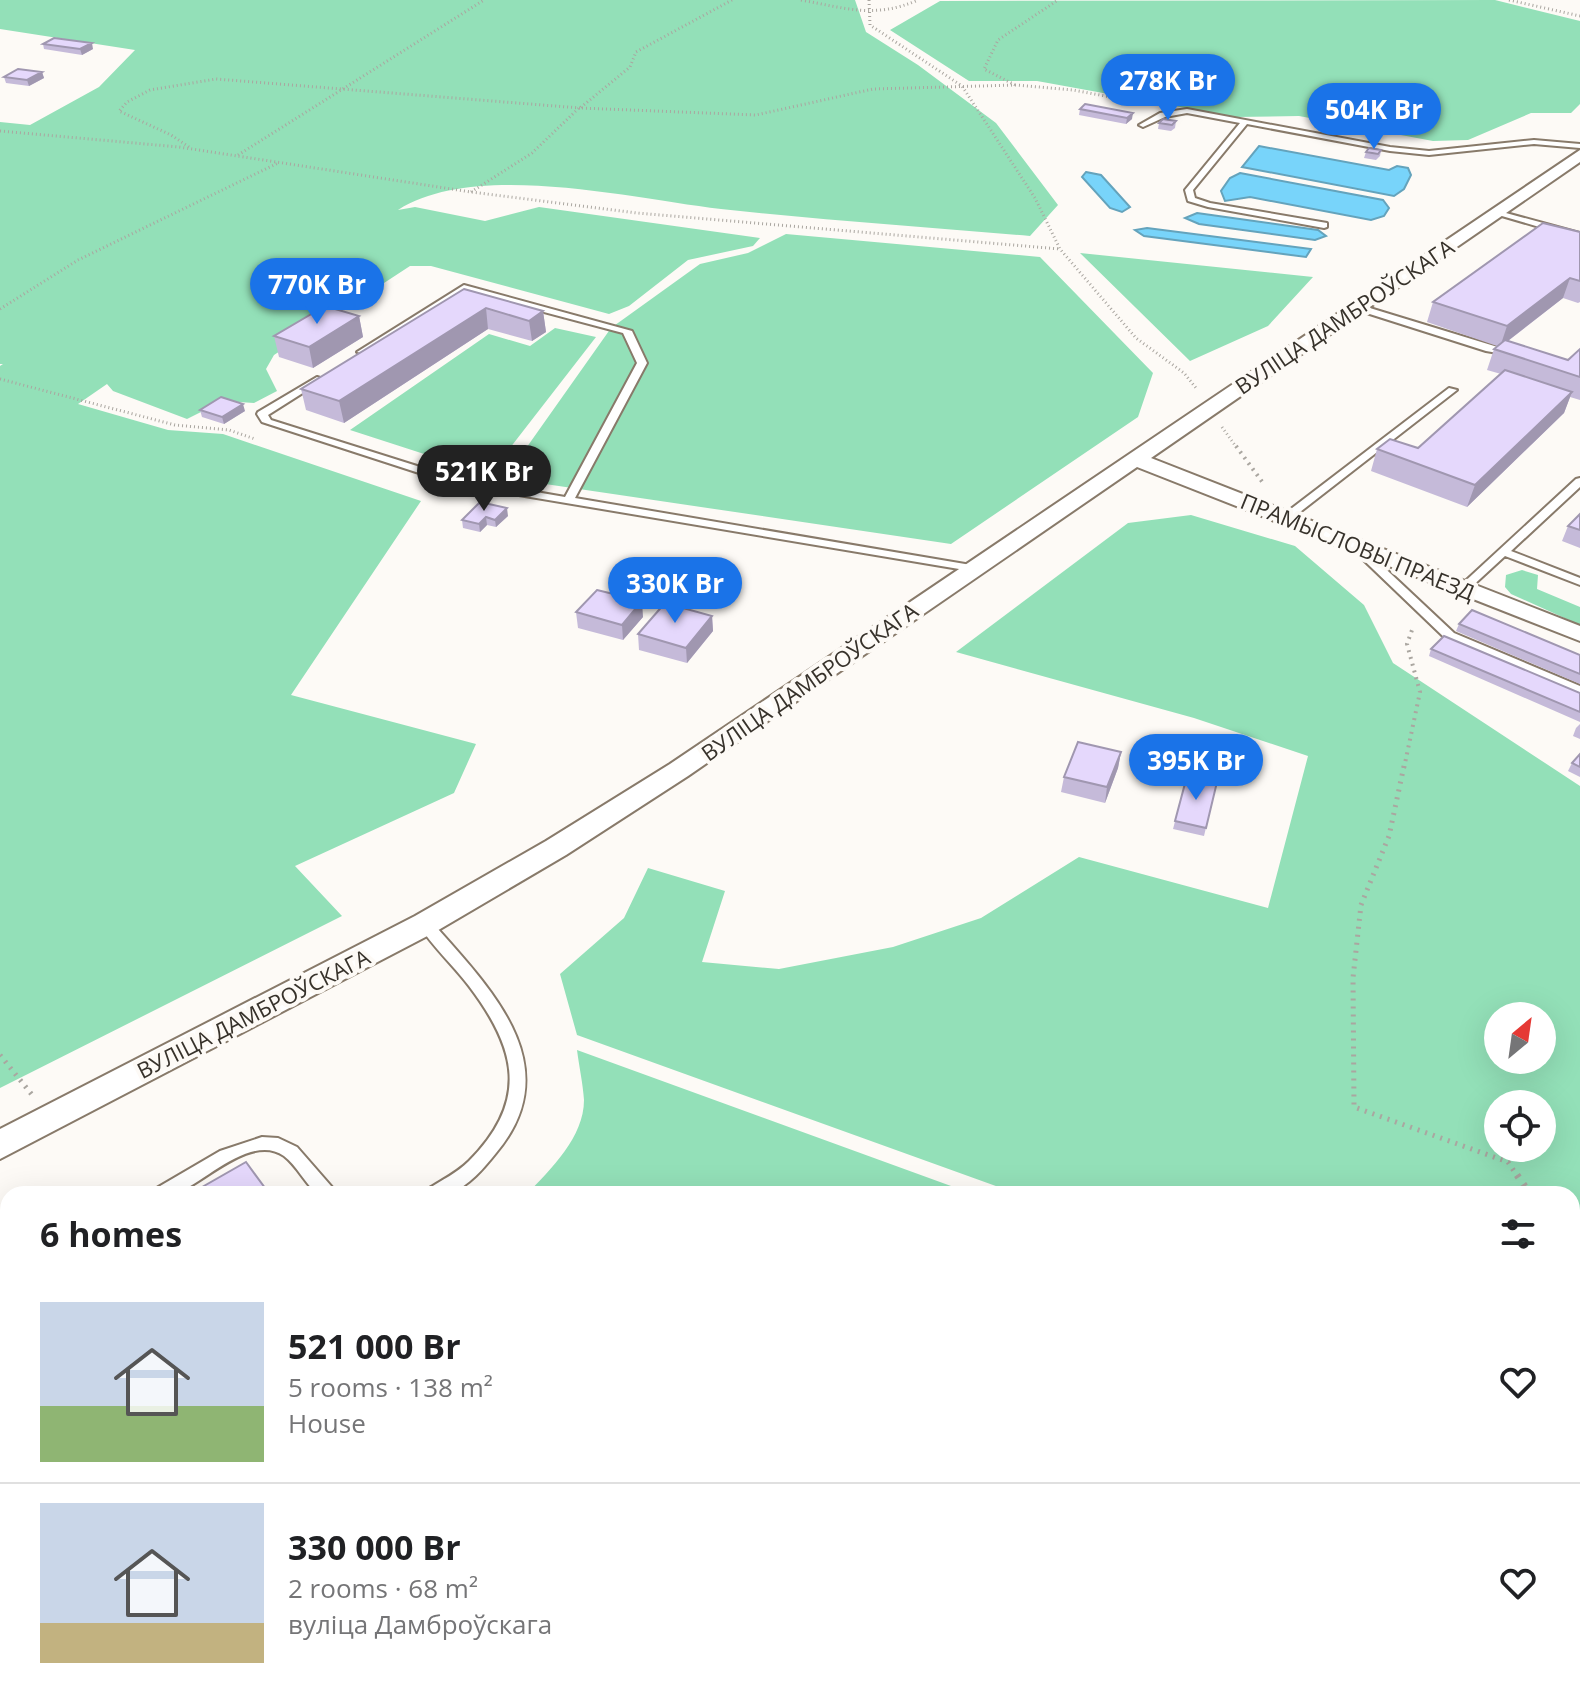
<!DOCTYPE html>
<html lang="en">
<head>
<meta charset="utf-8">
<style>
	:root { --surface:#fff; --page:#f6f6f6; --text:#202124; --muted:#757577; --line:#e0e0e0; --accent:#1a73e8 }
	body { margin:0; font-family:"Open Sans",sans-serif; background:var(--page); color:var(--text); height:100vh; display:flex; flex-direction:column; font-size:30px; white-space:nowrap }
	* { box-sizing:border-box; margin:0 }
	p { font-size:26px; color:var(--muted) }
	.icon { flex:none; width:44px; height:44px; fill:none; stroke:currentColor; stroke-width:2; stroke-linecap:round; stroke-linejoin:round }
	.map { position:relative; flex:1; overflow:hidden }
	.details { position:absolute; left:0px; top:1186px; width:1580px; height:514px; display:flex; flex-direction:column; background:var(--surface); border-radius:24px 24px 0 0; box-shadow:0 8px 32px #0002 }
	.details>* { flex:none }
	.needle { width:52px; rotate:29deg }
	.tools { position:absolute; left:1484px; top:1002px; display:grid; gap:16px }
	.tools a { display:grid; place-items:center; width:72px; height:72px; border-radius:50%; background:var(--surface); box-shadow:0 8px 32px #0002; font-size:40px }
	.price { position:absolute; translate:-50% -68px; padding:0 18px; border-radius:28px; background:var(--accent); color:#fff; font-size:26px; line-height:52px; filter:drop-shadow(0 2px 4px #0008) }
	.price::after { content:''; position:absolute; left:50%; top:48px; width:24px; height:18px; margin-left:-12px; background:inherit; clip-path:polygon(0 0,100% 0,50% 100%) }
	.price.current { background:#222; color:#fff }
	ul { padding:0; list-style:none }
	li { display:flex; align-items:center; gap:24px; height:200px; padding:0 40px }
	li+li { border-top:2px solid var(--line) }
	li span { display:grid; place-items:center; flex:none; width:224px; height:160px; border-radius:0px; color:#555 }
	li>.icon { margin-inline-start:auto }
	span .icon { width:96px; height:96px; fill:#fffc; stroke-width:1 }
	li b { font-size:34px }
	h2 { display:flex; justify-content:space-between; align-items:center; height:96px; padding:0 40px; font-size:34px }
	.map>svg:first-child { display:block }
</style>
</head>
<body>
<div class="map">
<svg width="1580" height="1699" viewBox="0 0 1580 1699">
	<rect width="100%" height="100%" fill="#fdfaf6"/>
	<path fill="#93e0b8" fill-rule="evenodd" d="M0,0H855L866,32L918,65L996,123L1058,205L1030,236C927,227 824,220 721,209C632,199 476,160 398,210L415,207L485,221L539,207L760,238L753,246L688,260L629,306L609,314L431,266H410L274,355L266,369L277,391L254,403L223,401L187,419L113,391L107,384L78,404L168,430L223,434L421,501L291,695L476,744L454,793L295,866L342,916L0,1088V366L3,364H0V122L30,125L99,87L135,50L0,29Z
		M1495,0L1580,21V104L1571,113H1531L1468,140L1433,141L1299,116L1235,117L1037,81H969L890,30L940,1Z
		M786,234L1040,257L1153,373L1138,417L951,544L505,478L611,328L700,264L748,253Z
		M1080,253L1313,277L1268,326L1190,361Z
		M555,328L596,337L489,475L350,430L489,334L530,346Z
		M1191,515L1295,546L1364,605L1393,663L1580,786V1387L1572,1384V1194H1018L577,1035L560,974L624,918L648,868L725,891L702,962L779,969L893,947L981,918L1079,857L1268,908L1308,756L1194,718L956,652L1128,523ZM1498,1016H1542V1060H1498ZM1498,1104H1542V1148H1498Z
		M1522,570L1538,575L1537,589L1580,607V625L1511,594L1505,587L1506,575Z
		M577,1050L973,1194H527C551,1169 584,1137 584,1100C583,1084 579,1066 577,1050Z
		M1572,1396L1580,1399V1699H1464L1443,1692H1572Z"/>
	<path fill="#78d4fa" stroke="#64a3bc" stroke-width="2" d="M1259,146L1389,170L1397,166L1408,168L1411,175L1404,189L1394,196L1242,167Z
		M1086,172L1101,175L1130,207L1122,212L1110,208L1082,177Z
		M1240,173L1383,200L1389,208L1384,216L1371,220L1250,197L1225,201L1221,191L1230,178Z
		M1197,213L1318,230L1326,236L1315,240L1199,224L1185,218Z
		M1147,228L1311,249L1306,257L1144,236L1135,230Z"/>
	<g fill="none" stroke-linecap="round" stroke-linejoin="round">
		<defs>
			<path id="lane" d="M1187,109L1390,147L1429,151L1534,140L1580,144V148L1534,144L1429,155L1390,151L1247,124L1193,190L1195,198L1210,203L1327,223V227L1324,228L1208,207L1188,201L1185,190L1240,123L1187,113L1165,117L1143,127L1139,125L1160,113Z
				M1495,210L1580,233V239L1495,214Z
				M464,285L632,331L647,363L575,498L971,565L977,568L971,571L453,484L262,422L257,414L258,412L317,377L320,378V382L268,415L271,420L455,478L565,497L637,363L623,333L465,291L365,354L357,352Z
				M1354,305H1360L1514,352L1509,355L1486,351L1354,309Z
				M1449,388L1457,390L1291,519H1283V515Z
				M1580,478V487L1511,551L1580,578V585L1505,556L1468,590H1460V586L1576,479Z
				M1354,542L1358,543L1454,633L1580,686V695L1446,639L1350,547V543Z
				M425,919L430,920C489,987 570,1065 496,1153C484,1168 469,1186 450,1193C443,1196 433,1194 425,1194L428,1189C442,1180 457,1173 469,1161C529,1101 517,1049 469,986C453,965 432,946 418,924L420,920Z
				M262,1137L278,1138L297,1147L338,1194H317C305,1183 297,1166 284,1156C252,1133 205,1182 177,1193C170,1196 160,1194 152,1194L155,1189L220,1151Z
				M652,1692H674L672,1699H650Z
				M717,1692H759L762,1699H720Z"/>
			<path id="street" d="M1580,150V162L1151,458L1580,626V641L1137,467L688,776L566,855L435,932L0,1159V1129L415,916L546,841L670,764Z"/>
		</defs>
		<use href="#lane" stroke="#887a6a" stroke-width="4"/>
		<use href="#street" stroke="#887a6a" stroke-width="4"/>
		<path stroke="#aaa6a0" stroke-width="3" stroke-dasharray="1 3" stroke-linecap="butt" d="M732,0L636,52L630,67L580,108L756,115L873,89L1016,85L1073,90L1143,103
			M801,0C845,8 875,19 918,0
			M869,0L870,25L962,86L1035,198L1060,249L1136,338L1184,373L1196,388
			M1509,0L1580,16
			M1015,85L984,69L998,40L1058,0
			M0,131L179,147L471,192L637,213L1060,249
			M189,147L171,135L119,111L127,102L150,90L216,79L580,108
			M238,155L484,0
			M471,192L532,153L579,108
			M0,309L78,260L278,163
			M0,379L175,425L229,430L255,439
			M1222,427L1237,448"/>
		<path stroke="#aaa6a0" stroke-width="4" stroke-dasharray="2 5" stroke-linecap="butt" d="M1236,446L1263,483
			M1404,768L1420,692L1407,644L1412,630"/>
		<path stroke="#aaa6a0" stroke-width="5" stroke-dasharray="2 6" stroke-linecap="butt" d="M1404,766L1389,836L1361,905L1353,978L1354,1107L1508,1162L1518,1177
			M0,1055L33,1096"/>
		<path stroke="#aaa6a0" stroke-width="7" stroke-dasharray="3 8" stroke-linecap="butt" d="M1517,1175L1530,1194
			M1572,1254L1580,1266"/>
		<use href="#lane" fill="#fff" fill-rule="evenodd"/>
		<use href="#street" fill="#fff" fill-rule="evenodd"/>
	</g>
	<path fill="#c5bad9" d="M43,44L93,49L82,55L44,49Z
		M42,72L44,78L29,86L6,83L4,77Z
		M1080,109L1132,119L1126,124L1079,115Z
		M1176,121L1175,128L1171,131L1158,129L1159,123Z
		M1381,150L1380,156L1376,160L1364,158L1366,152Z
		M1580,232V302L1578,303L1563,298L1508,341L1568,360L1580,349V400L1570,397L1564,413L1467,507L1371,471L1377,449L1418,448L1501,374L1487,370L1494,349L1497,346L1427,322L1433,302Z
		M464,289L543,311L546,332L532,341L488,329L344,423L306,410L301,389Z
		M359,316L363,337L313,368L279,357L274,336Z
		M200,410L245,411L224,424L202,417Z
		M1580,514V548L1562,541L1568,526Z
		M508,516L496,527L487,525L480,532L463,528L462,520Z
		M576,612L643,617L623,640L578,628Z
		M712,616L713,631L687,663L639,650L638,634Z
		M1459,624L1580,655V684L1456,631Z
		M1431,649L1580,693V722L1429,656Z
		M1580,724V739L1573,736L1576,728Z
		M1121,752L1118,768L1105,803L1061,792L1064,777Z
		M1580,754V777L1568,771L1572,763Z
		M1187,776L1217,782L1204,836L1173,829Z
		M994,1692H1328L1352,1699H1017Z"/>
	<path fill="#a097b0" d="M92,43L93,49L82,55L80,49Z
		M42,72L44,78L29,86L27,80Z
		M1133,113L1132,119L1126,124L1127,118Z
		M1570,278L1563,298L1500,347L1507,326Z
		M486,308L488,329L344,423L339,401Z
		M543,311L546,332L532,341L529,321Z
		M359,316L363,337L313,368L309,347Z
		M1572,392L1564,413L1467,507L1475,485Z
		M243,404L245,411L224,424L222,417Z
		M507,508L508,516L496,527L495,520Z
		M486,517L487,525L480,532L479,524Z
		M642,601L643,617L623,640L622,625Z
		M712,616L713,631L687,663L686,648Z
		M1121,752L1118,768L1105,803L1107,787Z
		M265,1188L267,1194H254Z
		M518,1692H527L524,1699H516Z"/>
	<path fill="#e5d8fc" stroke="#a097b0" stroke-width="2" d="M54,38L92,43L80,49L43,44Z
		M18,69L42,72L27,80L4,77Z
		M1085,104L1133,113L1127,118L1080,109Z
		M1163,119L1176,121L1172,125L1159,123Z
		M1369,148L1381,150L1378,154L1366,152Z
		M1543,223L1580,232V281L1570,278L1507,326L1433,302Z
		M464,289L543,311L529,321L486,308L339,401L301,389Z
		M325,306L359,316L309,347L274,336Z
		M1505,340L1568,360L1580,349V377L1494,349Z
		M1505,370L1572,392L1475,485L1377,449L1390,439L1418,448Z
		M221,397L243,404L222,417L200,410Z
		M480,502L507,508L495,520L486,517L479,524L462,520Z
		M1580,514V530L1568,526Z
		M597,590L642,601L622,625L576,612Z
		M665,603L712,616L686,648L638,634Z
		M1472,610L1580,655V674L1459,624Z
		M1444,636L1580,693V712L1431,649Z
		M1078,742L1121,752L1107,787L1064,777Z
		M1580,754V767L1572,763Z
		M1187,776L1217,782L1206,828L1175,821Z
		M246,1162L265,1188L254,1194H190Z
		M234,1692H518L516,1699H231Z
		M1016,1692H1328L1352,1699H1039Z"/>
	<g text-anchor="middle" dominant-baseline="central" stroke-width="8" stroke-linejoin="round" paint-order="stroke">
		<g font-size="22" fill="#37322b" stroke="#fdfaf6">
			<text transform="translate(1344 316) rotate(-34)">ВУЛІЦА ДАМБРОЎСКАГА</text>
			<text transform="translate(1358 546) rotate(22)">ПРАМЫСЛОВЫ ПРАЕЗД</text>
			<text transform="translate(809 681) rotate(-35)">ВУЛІЦА ДАМБРОЎСКАГА</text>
			<text transform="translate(253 1013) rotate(-27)">ВУЛІЦА ДАМБРОЎСКАГА</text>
		</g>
	</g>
</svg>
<div class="tools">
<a><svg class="needle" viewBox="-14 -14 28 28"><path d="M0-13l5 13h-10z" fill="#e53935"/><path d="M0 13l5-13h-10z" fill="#757577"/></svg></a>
<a><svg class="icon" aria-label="locate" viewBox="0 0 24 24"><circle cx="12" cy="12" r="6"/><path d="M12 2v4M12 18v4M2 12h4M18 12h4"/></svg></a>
</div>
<b class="price" style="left:1168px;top:122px">278K Br</b>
<b class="price" style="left:1374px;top:151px">504K Br</b>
<b class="price" style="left:317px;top:326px">770K Br</b>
<b class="price current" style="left:484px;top:513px">521K Br</b>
<b class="price" style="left:675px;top:625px">330K Br</b>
<b class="price" style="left:1196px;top:802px">395K Br</b>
<section class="details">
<h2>6 homes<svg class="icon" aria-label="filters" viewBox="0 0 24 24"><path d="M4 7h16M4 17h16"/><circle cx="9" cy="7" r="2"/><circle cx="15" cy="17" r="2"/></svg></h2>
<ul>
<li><span style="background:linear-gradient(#c9d6e8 65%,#8fb573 0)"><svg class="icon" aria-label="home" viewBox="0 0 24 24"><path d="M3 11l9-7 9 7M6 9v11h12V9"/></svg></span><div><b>521 000 Br</b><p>5 rooms · 138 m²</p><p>House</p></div><svg class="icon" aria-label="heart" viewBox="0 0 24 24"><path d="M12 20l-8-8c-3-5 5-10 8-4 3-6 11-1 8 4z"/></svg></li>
<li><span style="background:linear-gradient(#c9d6e8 75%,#c2b280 0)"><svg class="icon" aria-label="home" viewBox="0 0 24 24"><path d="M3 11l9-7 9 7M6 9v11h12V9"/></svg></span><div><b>330 000 Br</b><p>2 rooms · 68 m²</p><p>вуліца Дамброўскага</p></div><svg class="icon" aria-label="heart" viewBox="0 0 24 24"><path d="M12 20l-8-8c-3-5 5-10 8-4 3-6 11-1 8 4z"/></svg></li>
</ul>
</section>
</div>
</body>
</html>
